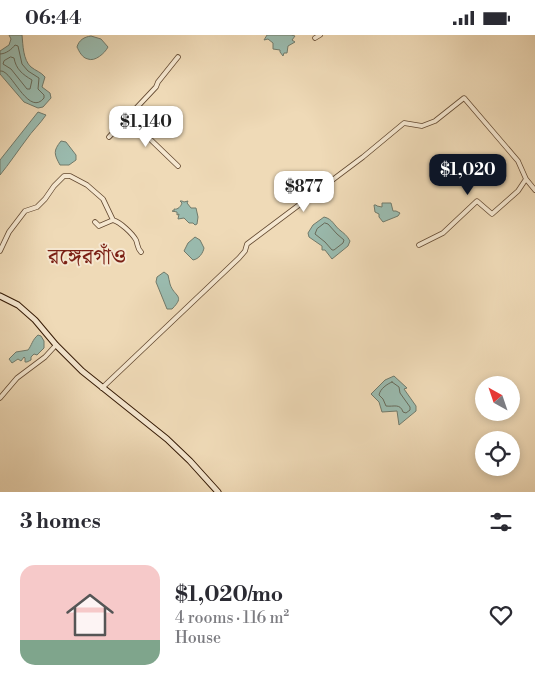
<!DOCTYPE html>
<html lang="en">
<head>
<meta charset="utf-8">
<style>
	:root { --surface:#fff; --page:#f2f2f3; --text:#2b2b33; --muted:#7c7c81; --line:#e1e1e2; --accent:#111827 }
	body { margin:0; font-family:"Libre Bodoni","Noto Serif Bengali",serif; background:var(--page); color:var(--text); height:100vh; display:flex; flex-direction:column; font-size:19px; white-space:nowrap }
	* { box-sizing:border-box; margin:0 }
	p { font-size:16px; color:var(--muted) }
	.icon { flex:none; width:28px; height:28px; fill:none; stroke:currentColor; stroke-width:2; stroke-linecap:round; stroke-linejoin:round }
	.map { position:relative; height:457px; overflow:hidden }
	.sheet { display:flex; flex-direction:column; background:var(--surface); flex:1 }
	.sheet>* { flex:none }
	.needle { width:32px; rotate:320deg }
	.controls { position:absolute; left:475px; top:341px; display:grid; gap:10px }
	.controls a { display:grid; place-items:center; width:45px; height:45px; border-radius:50%; background:var(--surface); box-shadow:0 2px 8px #0003; font-size:25px }
	.price { position:absolute; translate:-50% -42px; padding:0 11px; border-radius:10px; background:#fff; color:#222; font-size:16px; line-height:32px; filter:drop-shadow(0 1px 2px #0008) }
	.price::after { content:''; position:absolute; left:50%; top:30px; width:15px; height:11px; margin-left:-8px; background:inherit; clip-path:polygon(0 0,100% 0,50% 100%) }
	.price.on { background:var(--accent); color:#fff }
	ul { padding:0; list-style:none }
	li { display:flex; align-items:center; gap:15px; height:125px; padding:0 20px }
	li+li { border-top:1px solid var(--line) }
	li span { display:grid; place-items:center; flex:none; width:140px; height:100px; border-radius:15px; color:#555 }
	li>.icon { margin-inline-start:auto }
	span .icon { width:60px; height:60px; fill:#fffc; stroke-width:1 }
	li b { font-size:21px }
	h2 { display:flex; justify-content:space-between; align-items:center; height:60px; padding:0 20px; font-size:21px }
	.status { display:flex; justify-content:space-between; align-items:center; height:35px; padding:0 25px; background:var(--surface); direction:ltr }
	.status svg { height:14px; fill:currentColor }
	.map>svg:first-child { display:block }
</style>
</head>
<body>
<div class="status"><b>06:44</b><svg viewBox="0 0 49 12"><path d="M0 12V9h3v3zM5 12V6h3v6zM10 12V3h3v9zM15 12V0h3v12zM26 1h20v11H26zM47 4h2v5h-2z"/></svg></div>
<div class="map">
<svg width="535" height="457" viewBox="0 0 535 457">
	<rect width="100%" height="100%" fill="#efdab7"/>
	<filter id="stains"><feTurbulence type="fractalNoise" baseFrequency=".004" numOctaves="4"/><feColorMatrix values="0 0 0 0 .2 0 0 0 0 .09 0 0 0 0 .02 0 0 0 .5 -.17"/></filter>
	<radialGradient id="worn" r=".72"><stop offset=".6" stop-color="#630" stop-opacity="0"/><stop offset="1" stop-color="#630" stop-opacity=".3"/></radialGradient>
	<path fill="#9abbaf" stroke="#717a6b" d="M9,0H22C23,10 23,25 31,32C36,36 41,37 45,42L42,52L50,58L51,63L43,72L38,73L24,67L0,39V16L9,10L11,4Z
		M267,0H291L295,1L292,5L295,7L288,11L287,18H284L283,21L280,17V15L273,14V8L268,4L264,5Z
		M91,1L101,4L108,12C105,18 95,27 88,24C82,23 79,16 77,12C79,5 84,2 91,1Z
		M38,77L46,80C40,89 32,96 26,105C17,117 9,129 0,140V125Z
		M61,106L66,107L76,120V125L69,130H60C54,119 53,116 61,106Z
		M180,166H182L184,167L188,166L187,168L191,173H196L198,182L197,189L195,190L193,188H189L184,183L178,184L179,179L177,180V177L172,176H174V174C178,175 181,171 182,168Z
		M382,168H391L393,176H396L400,178L398,181L383,187L379,182V179L375,177L374,170H376L377,171L382,172Z
		M324,182C333,184 334,191 341,196C346,200 347,201 350,206L348,211L332,224L325,215H322V211L309,202L308,198L313,190Z
		M195,202L200,205L204,213C203,218 199,224 193,225L184,216L188,208Z
		M164,237L168,240C169,243 169,246 170,249C174,262 186,260 172,274H167L156,247L157,242Z
		M38,300L41,301L44,306V313L37,320L34,319L31,322V325L27,327H25V323L24,322L21,326L18,324L12,328L9,324L16,317L28,315C32,310 32,305 38,300Z
		M394,341L407,353L404,354L416,371V376L399,390L397,376L382,377L379,367L371,359L385,345Z"/>
	<g fill="none" stroke-linecap="round" stroke-linejoin="round">
		<path stroke="#676a5a" stroke-width="1" d="M0,19C6,19 12,14 15,10L18,11L22,29L28,36L39,43L38,54L44,60V63C30,81 14,42 4,37C3,36 1,36 0,36
			M11,22L14,23C16,34 22,39 32,45L30,54H27L11,34L3,29L4,26Z
			M325,188L328,189L337,199L344,205L343,208L334,215H332L325,207L315,199L317,194Z
			M392,347L399,352L400,358L410,372V375L406,378L403,377C400,368 394,372 386,371L383,364L379,360C380,354 387,349 392,347Z"/>
		<defs>
			<path id="street" d="M315,3L320,0
				M127,82L178,131
				M109,102L156,52L158,47L178,22
				M95,187L99,191L113,185C120,187 132,198 136,205C138,210 137,213 141,217
				M419,210L443,198L477,166L492,179L518,156L526,144
				M0,216L9,197L25,176L37,172L45,164L54,151L64,141H70L87,150L103,164L113,185
				M102,353L239,223L245,216L247,209L363,122L404,88L422,91L435,86L464,63L465,64L518,126L526,144L535,155
				M0,363L17,343L45,322L56,310"/>
			<path id="secondary" d="M0,261L18,270L35,285L56,310L82,336L167,404L190,426L218,457"/>
		</defs>
		<use href="#street" stroke="#634931" stroke-width="5.5"/>
		<use href="#secondary" stroke="#341904" stroke-width="7"/>
		<use href="#street" stroke="#f5e7d0" stroke-width="4"/>
		<use href="#secondary" stroke="#f5e7d0" stroke-width="5"/>
	</g>
	<g text-anchor="middle" dominant-baseline="central" stroke-width="4" stroke-linejoin="round" paint-order="stroke">
		<g font-size="22" fill="#7a1f14" stroke="#f5e7d0">
			<text x="87" y="222">রঙ্গেরগাঁও</text>
		</g>
	</g>
	<rect width="100%" height="100%" filter="url(#stains)"/>
	<rect width="100%" height="100%" fill="url(#worn)"/>
</svg>
<div class="controls">
<a><svg class="needle" viewBox="-14 -14 28 28"><path d="M0-13l5 13h-10z" fill="#e53935"/><path d="M0 13l5-13h-10z" fill="#7c7c81"/></svg></a>
<a><svg class="icon" aria-label="locate" viewBox="0 0 24 24"><circle cx="12" cy="12" r="6"/><path d="M12 2v4M12 18v4M2 12h4M18 12h4"/></svg></a>
</div>
<b class="price" style="left:146px;top:113px">$1,140</b>
<b class="price on" style="left:468px;top:161px">$1,020</b>
<b class="price" style="left:304px;top:178px">$877</b>
</div>
<section class="sheet">
<h2>3 homes<svg class="icon" aria-label="filters" viewBox="0 0 24 24"><path d="M4 7h16M4 17h16"/><circle cx="9" cy="7" r="2"/><circle cx="15" cy="17" r="2"/></svg></h2>
<ul>
<li><span style="background:linear-gradient(#f6c9c9 75%,#7fa58c 0)"><svg class="icon" aria-label="home" viewBox="0 0 24 24"><path d="M3 11l9-7 9 7M6 9v11h12V9"/></svg></span><div><b>$1,020/mo</b><p>4 rooms · 116 m²</p><p>House</p></div><svg class="icon" aria-label="heart" viewBox="0 0 24 24"><path d="M12 20l-8-8c-3-5 5-10 8-4 3-6 11-1 8 4z"/></svg></li>
</ul>
</section>
</body>
</html>
